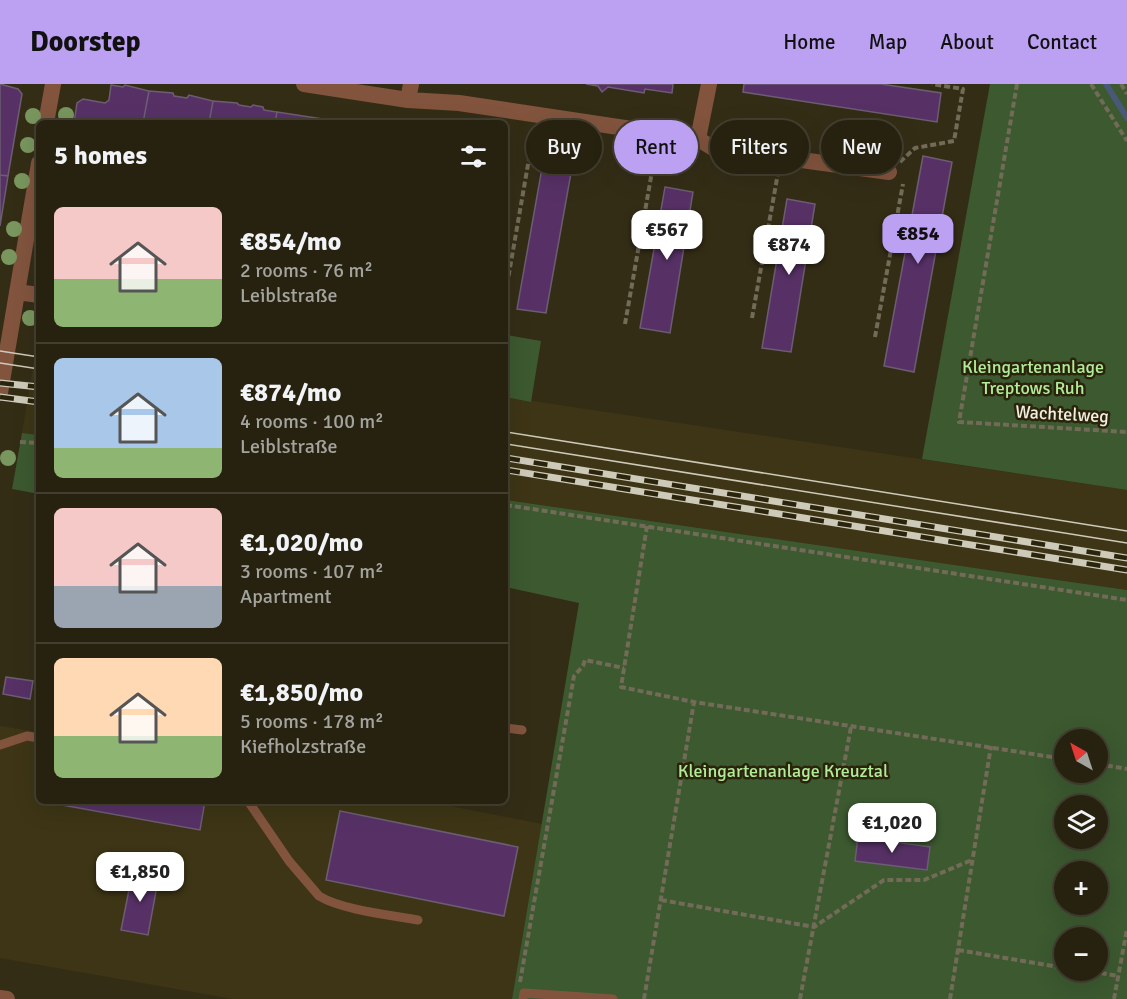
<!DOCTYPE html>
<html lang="en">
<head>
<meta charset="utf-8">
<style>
	:root { --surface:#272210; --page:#2f2a19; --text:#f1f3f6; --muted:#a4a49f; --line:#433f30; --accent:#bca0f2 }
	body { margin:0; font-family:Signika,sans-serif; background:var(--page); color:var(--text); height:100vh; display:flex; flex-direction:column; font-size:22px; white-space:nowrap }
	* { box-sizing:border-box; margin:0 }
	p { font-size:20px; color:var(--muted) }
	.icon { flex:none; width:33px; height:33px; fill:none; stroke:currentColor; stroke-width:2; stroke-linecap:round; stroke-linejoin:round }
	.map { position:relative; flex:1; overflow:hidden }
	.details { position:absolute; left:36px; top:36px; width:472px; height:684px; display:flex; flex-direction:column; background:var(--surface); border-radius:9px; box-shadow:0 6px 24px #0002,0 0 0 2px var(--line) }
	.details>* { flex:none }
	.hud { position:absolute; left:526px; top:36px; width:510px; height:54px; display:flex; gap:12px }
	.needle { width:39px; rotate:321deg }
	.tools { position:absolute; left:1054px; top:645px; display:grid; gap:12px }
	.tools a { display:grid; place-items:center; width:54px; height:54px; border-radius:50%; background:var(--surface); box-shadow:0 6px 24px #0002,0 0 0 2px var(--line); font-size:30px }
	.price { position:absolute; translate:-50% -51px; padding:0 14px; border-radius:12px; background:#fff; color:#222; font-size:20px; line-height:39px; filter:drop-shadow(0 2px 3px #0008) }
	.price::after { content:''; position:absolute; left:50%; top:36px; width:18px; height:14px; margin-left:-9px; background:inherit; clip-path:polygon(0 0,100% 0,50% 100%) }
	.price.on { background:var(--accent); color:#111 }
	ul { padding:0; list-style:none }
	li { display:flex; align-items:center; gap:18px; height:150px; padding:0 18px }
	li+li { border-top:2px solid var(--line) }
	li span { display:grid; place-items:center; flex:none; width:168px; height:120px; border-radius:9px; color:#555 }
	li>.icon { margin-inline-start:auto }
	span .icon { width:72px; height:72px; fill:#fffc; stroke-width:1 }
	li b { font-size:26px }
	h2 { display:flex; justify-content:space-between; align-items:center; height:72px; padding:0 18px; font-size:26px }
	.tag { padding:0 21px; border-radius:27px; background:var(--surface); box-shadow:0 6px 24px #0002,0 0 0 2px var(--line); font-size:21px; line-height:54px }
	.tag.on { background:var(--accent); color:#111 }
	header { display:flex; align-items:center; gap:36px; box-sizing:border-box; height:84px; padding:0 30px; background:var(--accent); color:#111 }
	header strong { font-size:28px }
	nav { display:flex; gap:33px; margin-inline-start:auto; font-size:21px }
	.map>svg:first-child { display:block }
</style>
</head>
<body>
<header>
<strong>Doorstep</strong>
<nav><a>Home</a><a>Map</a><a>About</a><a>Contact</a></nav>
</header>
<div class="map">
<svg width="1127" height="915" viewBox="0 0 1127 915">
	<rect width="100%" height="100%" fill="#342d16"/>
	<path fill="#3d3515" d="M39,246V351L22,349Z
		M506,313L1127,406V506L506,416Z
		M0,642L39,648V717H425L542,740L512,915H233L0,874Z"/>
	<path fill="#3c5930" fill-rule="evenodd" d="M990,0H1127V406L922,375Z
		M506,251L541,257L531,318L506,313Z
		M22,349L39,351V410L12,405Z
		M506,416L1127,506V915H512L579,519L506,503ZM1065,656H1098V688H1065ZM1065,722H1098V754H1065ZM1065,788H1098V820H1065ZM1065,854H1098V886H1065Z"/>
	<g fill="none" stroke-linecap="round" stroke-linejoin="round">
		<path stroke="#495876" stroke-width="6" d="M1106,0L1127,34"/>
	</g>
	<path fill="#573166" stroke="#6c5d73" stroke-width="1.5" d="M0,0L18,5L22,10L8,92L0,91Z
		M586,0H673L672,9L645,5L644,9L608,3L602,8L598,2Z
		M744,0H881L941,9L937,38L743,8Z
		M111,1L123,3L125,1L149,7L143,39H74L77,19L83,15L105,19L109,16Z
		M149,7L173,9L174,12L187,14L189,11L213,17L209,39H143Z
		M213,17L237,19L239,21L251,23L253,21L263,23L264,26L277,28L275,39H209Z
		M277,28L349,39H275Z
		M923,72L952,78L914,288L884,282Z
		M542,84L571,89L546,229L517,225Z
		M0,91L8,92L0,142Z
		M665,103L693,108L670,249L640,244Z
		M787,115L815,120L791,268L762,264Z
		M6,593L33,597L30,615L3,610Z
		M40,717H205L200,746Z
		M340,727L518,763L504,832L326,796Z
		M858,753L930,763L927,786L855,777Z
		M133,786L159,791L148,851L121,846Z"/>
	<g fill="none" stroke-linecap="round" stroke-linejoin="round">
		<path stroke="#726b57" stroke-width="4" stroke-dasharray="6 3" stroke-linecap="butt" d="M1017,0L959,338L1127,348
			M1091,0L1127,57
			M1121,0L1127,10
			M900,78L915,64L954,57L963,5L932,0
			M507,201L534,46
			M752,234L778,89
			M625,240L656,65
			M875,253L903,100
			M20,358L39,359
			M506,421L1127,516
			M647,442L621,603L694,618L1065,675
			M1098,680L1127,685
			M661,816L814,843L884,796H924L972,776
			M958,866L1065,884
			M1083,886L1118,892
			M520,898L574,592L583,582L585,576L624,584
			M644,915L694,618
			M800,915L851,643
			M950,915L991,662
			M1114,915L1127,845"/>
		<path stroke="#82543e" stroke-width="9" d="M506,644L522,646
			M0,661L27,652L39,654
			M248,717L289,777L319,812C342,826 390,831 418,836
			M523,915L524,909L613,915"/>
		<path stroke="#82543e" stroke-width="16" d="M304,0L408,16L459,19L698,55L713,64L889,88
			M408,16L411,0
			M46,39L53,0
			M698,55L709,0
			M17,208L39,211
			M0,309L39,79"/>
		<path stroke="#82543e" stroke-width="16" d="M0,914L7,915"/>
		<path stroke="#cecaba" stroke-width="1.5" d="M0,267L39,273
			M0,279L39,285
			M506,348L1127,447
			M506,360L1127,459"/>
		<defs>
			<path id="rail" d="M0,299L39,303
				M0,313L39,318
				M506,374L1127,474
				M506,386L1127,486"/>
		</defs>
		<use href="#rail" stroke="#cecaba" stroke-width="7"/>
		<use href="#rail" stroke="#2a240c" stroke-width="4.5" stroke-dasharray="14" stroke-linecap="butt"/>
	</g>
	<g fill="#79965e">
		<circle cx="66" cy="31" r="8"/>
		<circle cx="33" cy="32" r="8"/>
		<circle cx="28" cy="61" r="8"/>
		<circle cx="22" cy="97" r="8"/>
		<circle cx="14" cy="145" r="8"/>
		<circle cx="9" cy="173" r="8"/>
		<circle cx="30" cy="234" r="8"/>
		<circle cx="8" cy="374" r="8"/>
	</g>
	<g text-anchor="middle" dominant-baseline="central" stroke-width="5" stroke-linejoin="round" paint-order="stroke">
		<g font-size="18" fill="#b1ec98" stroke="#2a240c">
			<text x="1033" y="283">Kleingartenanlage<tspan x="1033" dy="21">Treptows Ruh</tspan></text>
			<text x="783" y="687">Kleingartenanlage Kreuztal</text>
		</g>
		<g font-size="18" fill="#f2eee0" stroke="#2a240c">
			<text transform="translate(1062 330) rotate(3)">Wachtelweg</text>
		</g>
	</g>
</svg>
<div class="tools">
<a><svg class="needle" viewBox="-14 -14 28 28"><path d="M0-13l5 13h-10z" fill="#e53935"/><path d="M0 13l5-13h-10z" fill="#a4a49f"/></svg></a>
<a><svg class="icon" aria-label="layers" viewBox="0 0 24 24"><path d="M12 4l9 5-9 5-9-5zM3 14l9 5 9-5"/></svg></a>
<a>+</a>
<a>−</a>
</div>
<b class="price" style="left:667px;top:177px">€567</b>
<b class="price on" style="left:918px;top:181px">€854</b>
<b class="price" style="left:789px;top:192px">€874</b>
<b class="price" style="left:892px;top:770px">€1,020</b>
<b class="price" style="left:140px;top:819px">€1,850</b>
<div class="hud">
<a class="tag">Buy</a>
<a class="tag on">Rent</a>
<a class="tag">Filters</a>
<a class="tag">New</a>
</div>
<section class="details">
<h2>5 homes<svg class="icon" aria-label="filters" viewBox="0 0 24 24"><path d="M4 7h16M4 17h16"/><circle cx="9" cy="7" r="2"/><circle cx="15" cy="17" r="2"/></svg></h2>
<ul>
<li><span style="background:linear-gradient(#f6c9c9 60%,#8fb573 0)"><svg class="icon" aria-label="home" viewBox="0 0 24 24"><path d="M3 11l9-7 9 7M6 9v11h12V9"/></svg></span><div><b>€854/mo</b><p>2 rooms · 76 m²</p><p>Leiblstraße</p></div></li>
<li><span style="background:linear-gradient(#a9c7e8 75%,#8fb573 0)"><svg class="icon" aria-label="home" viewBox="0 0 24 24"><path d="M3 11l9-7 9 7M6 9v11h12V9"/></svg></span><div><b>€874/mo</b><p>4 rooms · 100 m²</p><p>Leiblstraße</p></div></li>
<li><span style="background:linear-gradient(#f6c9c9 65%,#9aa5b1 0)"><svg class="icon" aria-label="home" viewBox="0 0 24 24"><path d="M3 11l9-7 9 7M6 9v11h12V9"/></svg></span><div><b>€1,020/mo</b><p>3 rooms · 107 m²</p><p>Apartment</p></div></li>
<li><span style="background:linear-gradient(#ffd9b3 65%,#8fb573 0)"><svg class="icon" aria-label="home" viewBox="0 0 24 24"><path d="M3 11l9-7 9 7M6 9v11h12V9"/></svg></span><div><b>€1,850/mo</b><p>5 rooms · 178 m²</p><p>Kiefholzstraße</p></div></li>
</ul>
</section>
</div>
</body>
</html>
